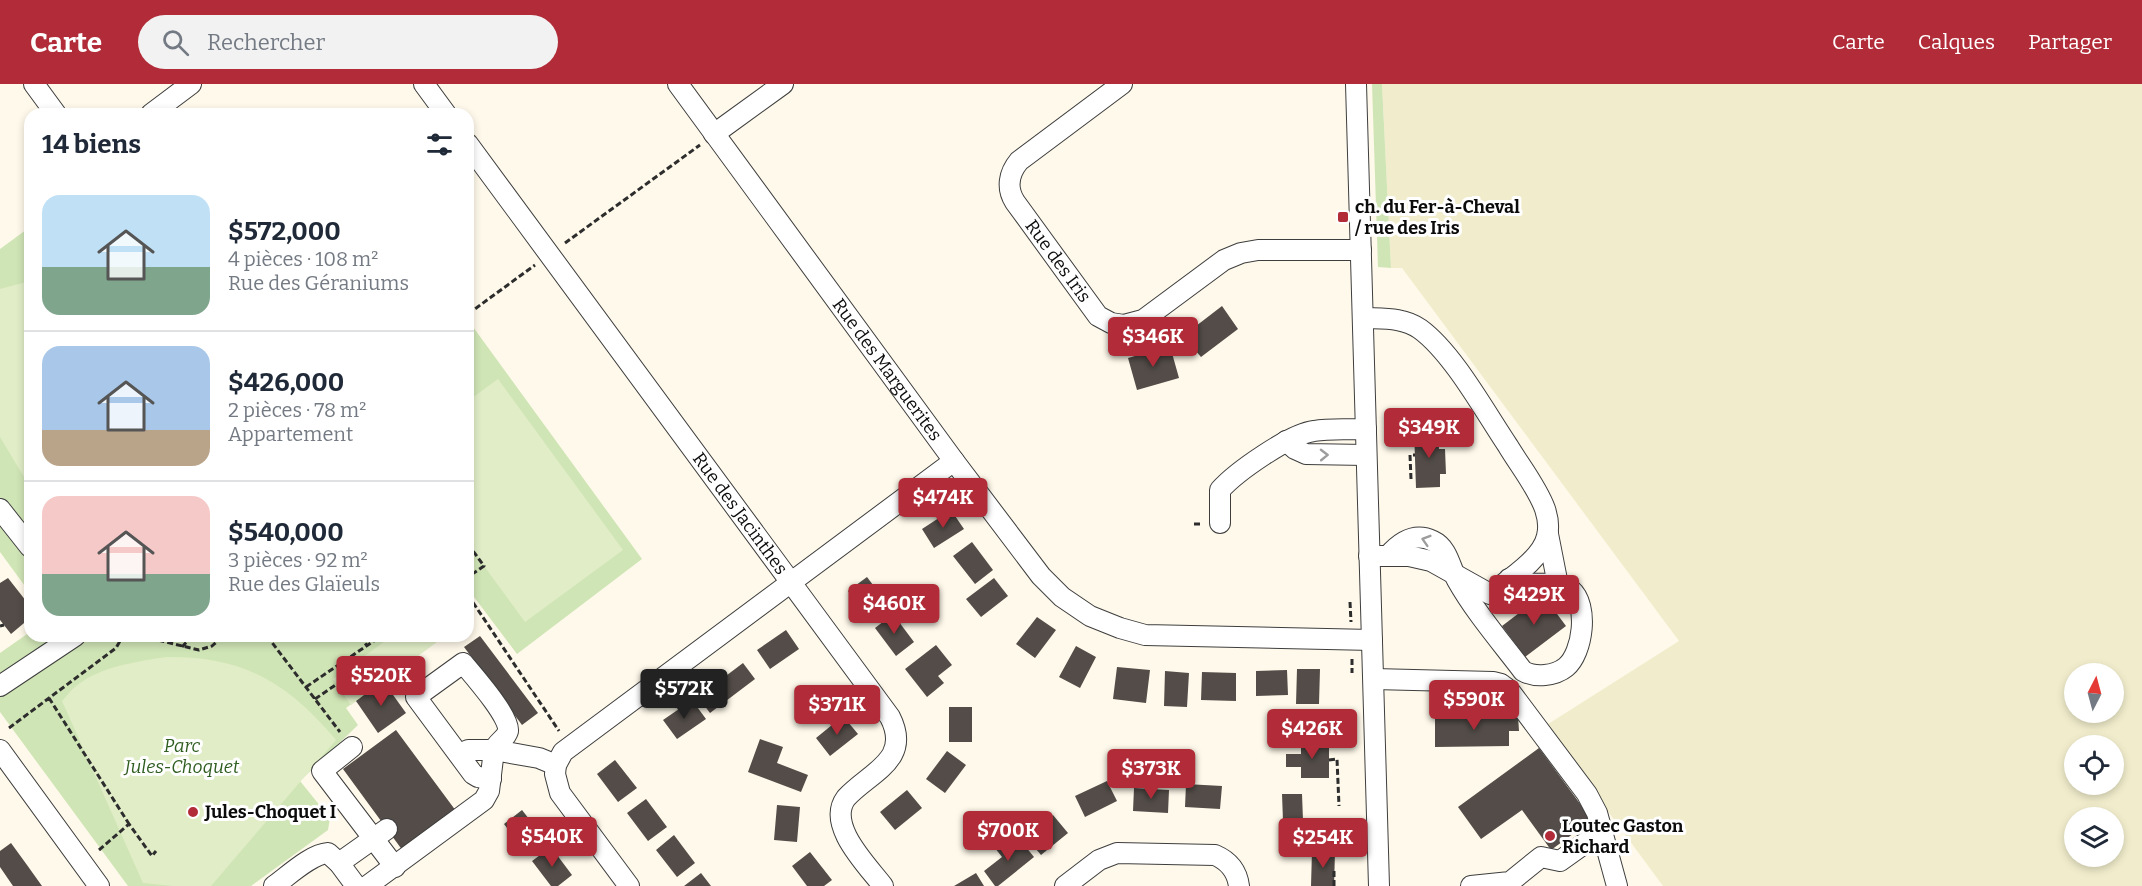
<!DOCTYPE html>
<html lang="fr">
<head>
<meta charset="utf-8">
<style>
	:root { --surface:#fff; --page:#f2f2f3; --text:#1f2937; --muted:#747a83; --line:#e0e1e3; --accent:#b12c38 }
	body { margin:0; font-family:Bitter,serif; background:var(--page); color:var(--text); height:100vh; display:flex; flex-direction:column; font-size:22px; white-space:nowrap }
	* { box-sizing:border-box; margin:0 }
	p { font-size:20px; color:var(--muted) }
	.icon { flex:none; width:33px; height:33px; fill:none; stroke:currentColor; stroke-width:2; stroke-linecap:round; stroke-linejoin:round }
	.map { position:relative; flex:1; overflow:hidden }
	.sheet { position:absolute; left:24px; top:24px; width:450px; height:534px; display:flex; flex-direction:column; background:var(--surface); border-radius:18px; box-shadow:0 3px 9px #0003 }
	.sheet>* { flex:none }
	.needle { width:39px; rotate:6deg }
	.buttons { position:absolute; left:2064px; top:579px; display:grid; gap:12px }
	.buttons a { display:grid; place-items:center; width:60px; height:60px; border-radius:50%; background:var(--surface); box-shadow:0 3px 9px #0003; font-size:30px }
	.price { position:absolute; translate:-50% -51px; padding:0 14px; border-radius:6px; background:var(--accent); color:#fff; font-size:20px; line-height:39px; filter:drop-shadow(0 2px 3px #0008) }
	.price::after { content:''; position:absolute; left:50%; top:36px; width:18px; height:14px; margin-left:-9px; background:inherit; clip-path:polygon(0 0,100% 0,50% 100%) }
	.price.current { background:#222; color:#fff }
	ul { padding:0; list-style:none }
	li { display:flex; align-items:center; gap:18px; height:150px; padding:0 18px }
	li+li { border-top:2px solid var(--line) }
	li span { display:grid; place-items:center; flex:none; width:168px; height:120px; border-radius:18px; color:#555 }
	li>.icon { margin-inline-start:auto }
	span .icon { width:72px; height:72px; fill:#fffc; stroke-width:1 }
	li b { font-size:26px }
	h2 { display:flex; justify-content:space-between; align-items:center; height:72px; padding:0 18px; font-size:26px }
	header { display:flex; align-items:center; gap:36px; box-sizing:border-box; height:84px; padding:0 30px; background:var(--accent); color:#fff }
	header strong { font-size:28px }
	nav { display:flex; gap:33px; margin-inline-start:auto; font-size:21px }
	.search { width:420px; height:54px; background:var(--page); display:flex; align-items:center; gap:15px; box-sizing:border-box; padding:0 21px; border-radius:33px; color:var(--muted); font-size:22px }
	.map>svg:first-child { display:block }
</style>
</head>
<body>
<header>
<strong>Carte</strong>
<div class="search"><svg class="icon" aria-label="search" viewBox="0 0 24 24"><circle cx="10" cy="10" r="6"/><path d="M15 15l6 6"/></svg>Rechercher</div>
<nav><a>Carte</a><a>Calques</a><a>Partager</a></nav>
</header>
<div class="map">
<svg width="2142" height="802" viewBox="0 0 2142 802">
	<rect width="100%" height="100%" fill="#fef9ea"/>
	<path fill="#f1edcc" fill-rule="evenodd" d="M1382,0H2142V802H1663L1545,642L1679,557L1402,184H1391ZM2074,590H2114V628H2074ZM2074,662H2114V700H2074ZM2074,734H2114V772H2074Z"/>
	<path fill="#d0e5b6" d="M1372,0H1382L1391,184L1378,183Z
		M30,143V509L0,468V165Z
		M468,236L642,475L517,570L468,505Z
		M30,548V552H445L346,624L358,641L300,697L330,734L328,746L251,802H128L0,628V569Z"/>
	<path fill="#e1edc7" d="M30,197V403L0,353V205Z
		M498,295L623,466L525,538L468,460V317Z
		M392,552H445L351,621L333,595Z
		M166,573C243,572 287,598 336,656L211,802H173L143,799L62,617C66,613 70,607 75,603C100,582 136,578 166,573Z"/>
	<path fill="#534c48" d="M1222,222L1238,245L1201,273L1183,252Z
		M1170,262L1179,294L1137,306L1128,274Z
		M1438,345L1439,365H1445L1446,390H1440V403L1416,404L1414,346Z
		M951,426L964,445L934,464L922,445Z
		M972,458L993,486L975,500L953,472Z
		M867,493L888,521L870,535L848,507Z
		M8,494L30,522V534L11,550L0,536V499Z
		M994,494L1008,512L981,533L966,515Z
		M1543,511L1566,542L1525,573L1502,542Z
		M893,530L914,558L896,572L875,544Z
		M1037,533L1056,546L1035,574L1016,560Z
		M786,546L799,565L770,585L757,566Z
		M480,552L538,629L522,641L464,563Z
		M936,561L952,581L938,592L944,599L927,613L905,585Z
		M1076,562L1096,573L1080,604L1059,593Z
		M743,579L755,595L710,629L698,613Z
		M1117,583L1150,586L1146,619L1113,615Z
		M1297,585H1320L1319,620H1296Z
		M1287,586L1288,611L1256,612V587Z
		M1165,587L1189,589L1187,623L1164,622Z
		M1202,588L1236,589V617L1201,616Z
		M383,597L406,629L378,649L356,617Z
		M692,616L706,635L677,655L663,636Z
		M949,623H972V658H949Z
		M843,632L858,650L830,672L816,654Z
		M1518,632L1519,647H1509V662L1435,663V633Z
		M396,646L456,727L403,767L343,685Z
		M760,655L783,663L777,679L808,691L801,708L748,688Z
		M1301,658H1329V694H1301V683H1286V670H1301Z
		M1539,664L1592,736L1551,766L1522,726L1481,755L1458,723Z
		M947,667L966,681L945,709L926,695Z
		M615,676L637,704L618,718L597,690Z
		M1107,697L1117,717L1085,733L1075,712Z
		M1186,700L1222,702L1220,725L1185,723Z
		M1134,704L1169,706L1168,729L1133,727Z
		M907,706L922,724L895,746L880,728Z
		M1282,710H1302L1303,736L1283,737Z
		M646,715L667,743L648,757L627,729Z
		M777,721L800,723L797,758L774,756Z
		M522,726L544,754L525,768L504,740Z
		M1053,731L1068,749L1041,771L1026,753Z
		M674,751L695,779L677,793L656,766Z
		M1006,755L1013,763L1021,757L1034,773L998,802H995L984,787L1002,773L995,764Z
		M11,759L27,781L42,802H13L0,783V767Z
		M551,763L572,791L558,802H551L532,777Z
		M1312,767L1335,768L1334,802H1311Z
		M810,768L832,796L824,802H807L792,782Z
		M701,789L711,802H684Z
		M976,789L984,802H954Z"/>
	<g fill="none" stroke-linecap="round" stroke-linejoin="round">
		<defs>
			<g id="minor">
				<path d="M34,0L56,30"/>
				<path d="M424,0L446,30"/>
				<path id="s1" d="M678,0L954,377L1041,492L1062,513L1090,532L1120,544L1145,551L1372,556"/>
				<path id="s2" d="M1122,0L1019,77C1009,89 1006,104 1015,118L1098,232L1111,239L1124,241L1143,236L1224,176L1241,169L1258,166H1361"/>
				<path d="M1356,0L1379,802"/>
				<path d="M151,30L191,0"/>
				<path d="M714,50L783,0"/>
				<path id="s3" d="M468,60L890,633C912,676 870,688 846,714C826,741 867,781 883,802"/>
				<path d="M1363,234C1383,235 1403,233 1420,245C1453,269 1485,328 1508,362C1520,382 1537,403 1545,425C1548,434 1549,444 1547,452C1542,475 1508,496 1490,510L1431,477L1409,472H1369"/>
				<path d="M1286,357L1295,365L1306,370L1366,371"/>
				<path d="M0,425L30,463"/>
				<path d="M1220,439V406C1236,388 1290,350 1314,347C1331,344 1349,346 1366,345"/>
				<path d="M1548,450L1558,501"/>
				<path d="M1388,472C1400,458 1414,448 1433,457C1448,464 1450,483 1457,496C1475,528 1501,558 1523,587C1535,594 1555,592 1566,583C1583,569 1589,521 1571,506C1554,493 1528,506 1509,495"/>
				<path d="M1374,595L1493,598L1501,600L1509,606L1587,710L1597,729L1617,802"/>
				<path d="M0,602L75,552"/>
				<path d="M352,663L322,687L395,783"/>
				<path d="M0,666L99,802"/>
				<path d="M460,671L468,666H494C497,658 506,655 508,647C511,634 473,591 463,579L416,613L473,690L478,693L491,695"/>
				<path d="M339,779L387,745"/>
				<path d="M274,802C288,792 311,770 328,769L339,779L356,802"/>
				<path d="M367,802L484,716L489,707L494,666L539,674L556,681"/>
				<path d="M629,802L560,709L555,690L556,681L563,668L954,377"/>
				<path d="M1065,802L1099,776L1117,769L1215,771C1229,777 1237,787 1239,802"/>
				<path d="M1471,802L1510,798L1541,773L1560,777L1602,747"/>
			</g>
		</defs>
		<use href="#minor" stroke="#3e3e3e" stroke-width="22"/>
		<path stroke="#2d2d2d" stroke-width="3" stroke-dasharray="6 3" stroke-linecap="butt" d="M565,159L700,61
			M468,230L535,181
			M1411,395L1410,371H1415
			M1194,440H1203
			M468,460L484,482L468,493
			M468,511L559,647
			M1350,518L1351,538
			M0,542L4,541
			M111,552H116
			M141,552L199,566L212,562L223,552
			M267,552L340,648
			M360,552L367,562
			M182,563L192,552
			M1352,575V589
			M306,603L381,552
			M49,614L129,740
			M1460,614L1461,633
			M315,615L337,600
			M9,644L116,564L123,552
			M1329,676L1337,675L1339,722
			M99,766L129,740L152,772L156,767
			M1334,802V784"/>
		<use href="#minor" stroke="#fff" stroke-width="20"/>
	</g>
	<defs><path id="oneway-chevron" d="M-2-3.5L2.5 0L-2 3.5" fill="none" stroke-width="1.6" stroke-linecap="round" stroke-linejoin="round" transform="scale(1.5)"/></defs>
	<g stroke="#9d9d9d">
		<use href="#oneway-chevron" transform="translate(1324 371) rotate(-1)"/>
		<use href="#oneway-chevron" transform="translate(1426 456) rotate(-163)"/>
	</g>
	<g fill="#b12c38" stroke="#fff" stroke-width="2">
		<rect x="1337" y="127" width="12" height="12" rx="3"/>
		<circle cx="193" cy="728" r="6"/>
		<circle cx="1550" cy="752" r="6"/>
	</g>
	<g text-anchor="middle" dominant-baseline="central" stroke-width="6" stroke-linejoin="round" paint-order="stroke">
		<g font-size="18" font-weight="bold" fill="#0b0b0b" stroke="#fff" text-anchor="start">
			<text x="1355" y="123">ch. du Fer-à-Cheval<tspan x="1355" dy="21">/ rue des Iris</tspan></text>
			<text x="205" y="728">Jules-Choquet I</text>
			<text x="1562" y="742">Loutec Gaston<tspan x="1562" dy="21">Richard</tspan></text>
		</g>
		<g font-size="18" fill="#0b0b0b" stroke="#fff">
			<text stroke="none"><textPath href="#s2" startOffset="246">Rue des Iris</textPath></text>
			<text stroke="none"><textPath href="#s1" startOffset="354">Rue des Marguerites</textPath></text>
			<text stroke="none"><textPath href="#s3" startOffset="459">Rue des Jacinthes</textPath></text>
		</g>
		<g font-size="18" font-style="italic" fill="#2f5d20" stroke="#fff">
			<text x="182" y="662">Parc<tspan x="182" dy="21">Jules-Choquet</tspan></text>
		</g>
	</g>
</svg>
<div class="buttons">
<a><svg class="needle" viewBox="-14 -14 28 28"><path d="M0-13l5 13h-10z" fill="#e53935"/><path d="M0 13l5-13h-10z" fill="#747a83"/></svg></a>
<a><svg class="icon" aria-label="locate" viewBox="0 0 24 24"><circle cx="12" cy="12" r="6"/><path d="M12 2v4M12 18v4M2 12h4M18 12h4"/></svg></a>
<a><svg class="icon" aria-label="layers" viewBox="0 0 24 24"><path d="M12 4l9 5-9 5-9-5zM3 14l9 5 9-5"/></svg></a>
</div>
<b class="price" style="left:1153px;top:284px">$346K</b>
<b class="price" style="left:1429px;top:375px">$349K</b>
<b class="price" style="left:943px;top:445px">$474K</b>
<b class="price" style="left:1534px;top:542px">$429K</b>
<b class="price" style="left:894px;top:551px">$460K</b>
<b class="price" style="left:381px;top:623px">$520K</b>
<b class="price current" style="left:684px;top:636px">$572K</b>
<b class="price" style="left:1474px;top:647px">$590K</b>
<b class="price" style="left:837px;top:652px">$371K</b>
<b class="price" style="left:1312px;top:676px">$426K</b>
<b class="price" style="left:1151px;top:716px">$373K</b>
<b class="price" style="left:1008px;top:778px">$700K</b>
<b class="price" style="left:552px;top:784px">$540K</b>
<b class="price" style="left:1323px;top:785px">$254K</b>
<section class="sheet">
<h2>14 biens<svg class="icon" aria-label="filters" viewBox="0 0 24 24"><path d="M4 7h16M4 17h16"/><circle cx="9" cy="7" r="2"/><circle cx="15" cy="17" r="2"/></svg></h2>
<ul>
<li><span style="background:linear-gradient(#bfe0f5 60%,#7fa58c 0)"><svg class="icon" aria-label="home" viewBox="0 0 24 24"><path d="M3 11l9-7 9 7M6 9v11h12V9"/></svg></span><div><b>$572,000</b><p>4 pièces · 108 m²</p><p>Rue des Géraniums</p></div></li>
<li><span style="background:linear-gradient(#a9c7e8 70%,#b9a48a 0)"><svg class="icon" aria-label="home" viewBox="0 0 24 24"><path d="M3 11l9-7 9 7M6 9v11h12V9"/></svg></span><div><b>$426,000</b><p>2 pièces · 78 m²</p><p>Appartement</p></div></li>
<li><span style="background:linear-gradient(#f6c9c9 65%,#7fa58c 0)"><svg class="icon" aria-label="home" viewBox="0 0 24 24"><path d="M3 11l9-7 9 7M6 9v11h12V9"/></svg></span><div><b>$540,000</b><p>3 pièces · 92 m²</p><p>Rue des Glaïeuls</p></div></li>
</ul>
</section>
</div>
</body>
</html>
